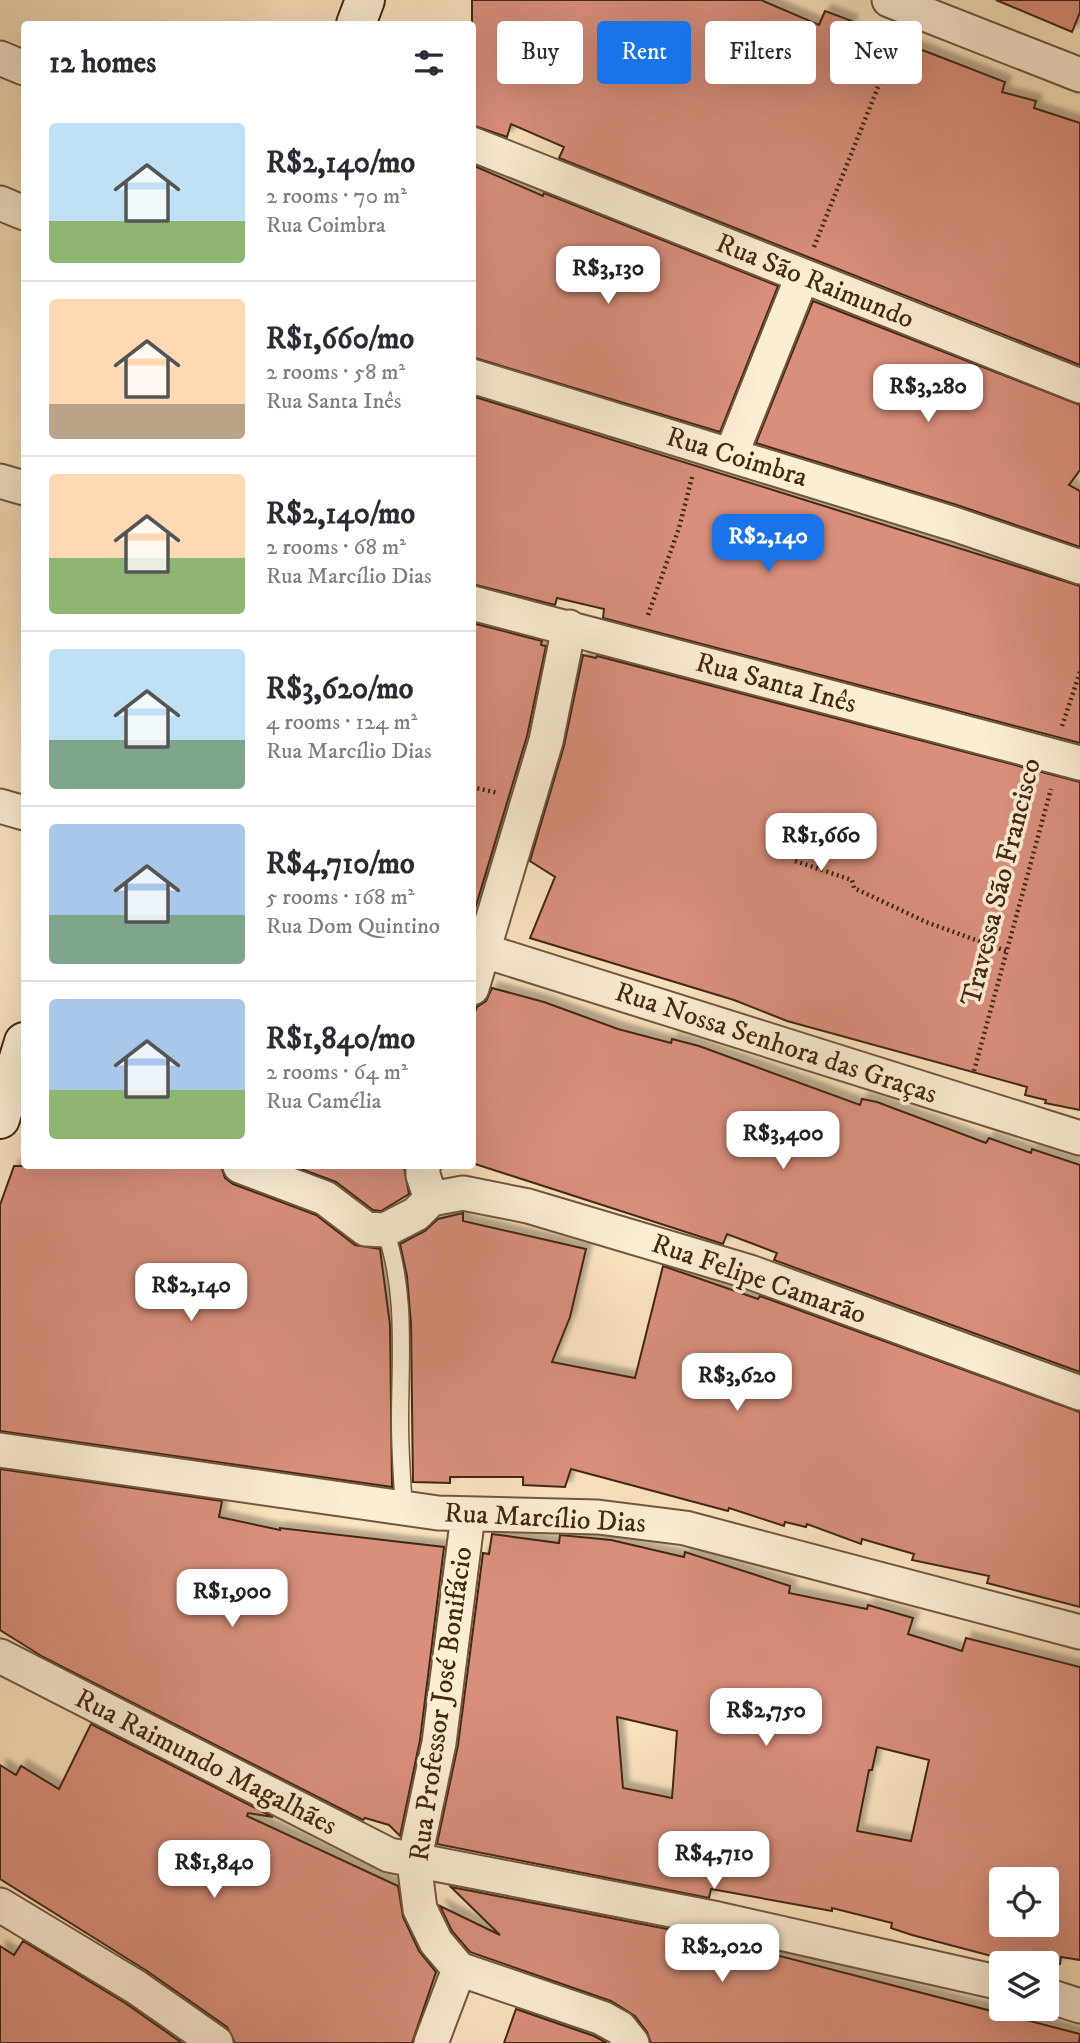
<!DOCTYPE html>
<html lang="en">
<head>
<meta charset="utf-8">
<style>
	:root { --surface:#fff; --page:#f2f2f3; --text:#2b2b33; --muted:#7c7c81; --line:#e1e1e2; --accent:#1a73e8 }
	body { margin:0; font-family:"IM FELL DW Pica",serif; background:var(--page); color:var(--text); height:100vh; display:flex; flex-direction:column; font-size:26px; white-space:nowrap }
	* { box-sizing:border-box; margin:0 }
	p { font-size:23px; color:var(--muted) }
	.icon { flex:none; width:38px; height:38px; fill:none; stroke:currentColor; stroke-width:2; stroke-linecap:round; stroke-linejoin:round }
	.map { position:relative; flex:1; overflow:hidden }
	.side { position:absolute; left:21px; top:21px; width:455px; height:1148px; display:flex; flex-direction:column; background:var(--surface); border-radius:7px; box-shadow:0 7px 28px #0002 }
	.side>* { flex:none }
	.hud { position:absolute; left:497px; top:21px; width:478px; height:63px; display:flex; gap:14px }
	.buttons { position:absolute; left:989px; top:1867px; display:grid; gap:14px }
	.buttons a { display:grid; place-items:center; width:70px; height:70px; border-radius:7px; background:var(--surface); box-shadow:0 7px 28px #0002; font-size:35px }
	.price { position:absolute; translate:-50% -60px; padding:0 16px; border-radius:14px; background:#fff; color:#222; font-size:23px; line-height:46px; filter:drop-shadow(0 2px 4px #0008) }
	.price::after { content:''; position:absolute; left:50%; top:42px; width:21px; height:16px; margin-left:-10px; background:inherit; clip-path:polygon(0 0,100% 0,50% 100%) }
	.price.selected { background:var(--accent); color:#fff }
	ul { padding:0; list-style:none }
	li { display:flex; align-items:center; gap:21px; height:175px; padding:0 28px }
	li+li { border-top:2px solid var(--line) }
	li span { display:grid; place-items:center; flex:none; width:196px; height:140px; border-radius:7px; color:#555 }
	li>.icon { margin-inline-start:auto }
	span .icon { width:84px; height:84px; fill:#fffc; stroke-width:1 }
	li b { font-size:30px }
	h2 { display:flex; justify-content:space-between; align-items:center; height:84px; padding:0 28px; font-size:30px }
	.chip { padding:0 24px; border-radius:7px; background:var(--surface); box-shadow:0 7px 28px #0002; font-size:24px; line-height:63px }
	.chip.selected { background:var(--accent); color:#fff }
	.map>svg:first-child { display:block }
</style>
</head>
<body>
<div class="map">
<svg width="1080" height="2043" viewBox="0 0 1080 2043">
	<defs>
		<filter id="shadow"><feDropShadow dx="6" dy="-6" stdDeviation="2" flood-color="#0004"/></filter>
	</defs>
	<rect width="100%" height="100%" fill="#fae3bf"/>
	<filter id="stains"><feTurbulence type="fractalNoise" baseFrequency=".00286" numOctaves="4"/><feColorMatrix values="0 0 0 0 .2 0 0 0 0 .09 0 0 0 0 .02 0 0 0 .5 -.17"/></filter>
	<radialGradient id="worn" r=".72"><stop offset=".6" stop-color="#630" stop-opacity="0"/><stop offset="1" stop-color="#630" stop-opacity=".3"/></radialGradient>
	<path fill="#d98f7c" stroke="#432812" stroke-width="2" fill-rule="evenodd" filter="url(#shadow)" d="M472,0H761L819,25L825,11L852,21L846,35L895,55L900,42L930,53L1005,82L1002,92L1036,101L1034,108L1080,123V365L559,158L564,147L511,124L507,137L472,125Z
		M996,0H1080V12L1072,32Z
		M472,165L543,196L544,193L778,286L720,432L472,357Z
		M813,301L1080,405V470L1069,485L1080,491V547L960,506L756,443Z
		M472,396L1080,586V743L603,618L604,609L557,598L555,605L472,584Z
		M472,623L542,641L541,645L546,646L527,736L472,919Z
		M583,655L596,658L597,656L1080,782V1110L1045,1103L1046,1100L1025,1095L1027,1087L787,1021L734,1000L530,938L555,877L530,861L564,746Z
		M492,988L544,1002L618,1029L671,1043L672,1039L699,1046L860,1105L862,1099L877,1102L986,1143L989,1138L1031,1153L1032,1149L1080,1165V1372L774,1260L777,1253L727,1234L723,1244L472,1163V1019L477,1007L486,1001Z
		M14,1166H221L225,1178L233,1184L316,1215L355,1245L380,1249L390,1325L392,1487L0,1431V1205Z
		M293,1166H404L409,1194L381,1211L373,1210L336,1182Z
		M463,1213V1221L586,1249L570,1317L552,1362L635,1378L663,1266L758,1299L760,1296L1080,1412V1607L987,1583L989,1576L912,1560L914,1554L862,1539L861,1544L807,1524L806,1527L785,1522L784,1526L729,1508L728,1511L571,1469L565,1487L523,1485V1477H450V1483L413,1482L411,1324L407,1276L400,1244L425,1231L438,1219Z
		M0,1469L222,1501L219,1517L280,1530V1528L444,1547L420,1740L400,1836L389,1825L365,1818L363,1820L43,1657L0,1630Z
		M492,1534L559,1543L560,1535L611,1540L684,1557L685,1552L790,1586L789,1593L867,1609L868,1605L913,1618L908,1634L962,1651L966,1638L1080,1667V1960L1061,1957L1060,1964H1022L912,1935L891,1928L892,1923L832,1908V1911L711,1889L709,1898L437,1844L458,1745L483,1553L489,1554ZM617,1717L677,1731L672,1798L623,1788ZM877,1747L929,1760L911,1841L857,1831L869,1770H872ZM1001,1880H1046V1925H1001Z
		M91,1724L273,1817L248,1813L247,1816L398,1886L403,1917L419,1951L436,1972L412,2043H235L227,2027L147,1971L0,1879V1765L16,1775L21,1766L59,1789Z
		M451,1887L703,1936L1080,2034L1079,2043H651L647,2032L635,2016L611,2001L470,1952L452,1931L440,1906L500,1935Z
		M23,1941L125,2003L182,2043H0V1946L14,1955Z
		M516,2009L594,2036L607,2043H504Z"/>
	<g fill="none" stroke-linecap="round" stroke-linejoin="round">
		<defs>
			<path id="service" d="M385,1230C407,1292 400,1357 400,1422C400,1451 402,1480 404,1509"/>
			<path id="minor" d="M889,0L1080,75
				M0,58L24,68
				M472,144L1080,386
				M0,203L24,213
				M472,376L954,524L1080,567
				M731,455L802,277
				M0,481L24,488
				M472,603L1080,763
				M0,806L24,813
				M472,947L1080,1138
				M472,988L546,741L569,627
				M240,1166L325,1198L366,1229L385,1230L416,1214L431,1199L423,1175V1166
				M431,1199L463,1193L528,1206L750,1272L1080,1393
				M0,1450L438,1513L598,1517L685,1528L1080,1632
				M0,1656L389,1855L718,1919L1001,1983
				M0,1905L136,1987L216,2043
				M459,1969L602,2018L620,2028L632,2043
				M1046,1995L1080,2006
				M431,2043L459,1969L436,1942L420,1909L414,1862L439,1743L468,1515"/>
			<path id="secondary" d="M356,24L365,0
				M0,1119L24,1042"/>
		</defs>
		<use href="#service" stroke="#71573d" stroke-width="19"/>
		<use href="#minor" stroke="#71573d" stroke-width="37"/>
		<use href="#secondary" stroke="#432812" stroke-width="42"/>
		<path stroke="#432812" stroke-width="4.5" stroke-dasharray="2 3.5" stroke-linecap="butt" d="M814,247L898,37
			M648,615L679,528L692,477
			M1062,726L1080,672
			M472,787L498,793
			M795,861L852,880L854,888L926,922L1006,951
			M974,1071L1051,789"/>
		<use href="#service" stroke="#fcedd5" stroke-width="16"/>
		<use href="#minor" stroke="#fcedd5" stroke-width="33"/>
		<use href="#secondary" stroke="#fcedd5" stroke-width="38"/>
	</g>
	<g text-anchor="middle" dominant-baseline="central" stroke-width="7" stroke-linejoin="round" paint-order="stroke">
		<g font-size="28" fill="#432812" stroke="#fcedd5">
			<text transform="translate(815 281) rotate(22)">Rua São Raimundo</text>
			<text transform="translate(737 457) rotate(17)">Rua Coimbra</text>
			<text transform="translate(776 683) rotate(15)">Rua Santa Inês</text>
			<text transform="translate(1001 882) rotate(-76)">Travessa São Francisco</text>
			<text transform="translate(776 1043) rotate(18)">Rua Nossa Senhora das Graças</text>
			<text transform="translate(759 1279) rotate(19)">Rua Felipe Camarão</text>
			<text transform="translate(545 1518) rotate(3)">Rua Marcílio Dias</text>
			<text transform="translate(441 1704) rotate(-82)">Rua Professor José Bonifácio</text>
			<text transform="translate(206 1762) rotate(27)">Rua Raimundo Magalhães</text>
		</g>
	</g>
	<rect width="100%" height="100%" filter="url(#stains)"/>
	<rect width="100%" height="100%" fill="url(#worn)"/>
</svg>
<div class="buttons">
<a><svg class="icon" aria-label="locate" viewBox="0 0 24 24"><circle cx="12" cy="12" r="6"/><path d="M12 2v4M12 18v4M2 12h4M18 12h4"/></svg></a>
<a><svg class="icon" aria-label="layers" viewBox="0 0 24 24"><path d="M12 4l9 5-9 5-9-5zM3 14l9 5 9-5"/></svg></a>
</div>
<b class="price" style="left:608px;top:306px">R$3,130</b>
<b class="price" style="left:928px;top:424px">R$3,280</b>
<b class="price selected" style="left:768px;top:574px">R$2,140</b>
<b class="price" style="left:821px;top:873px">R$1,660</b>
<b class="price" style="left:783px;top:1171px">R$3,400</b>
<b class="price" style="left:191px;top:1323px">R$2,140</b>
<b class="price" style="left:737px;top:1413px">R$3,620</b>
<b class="price" style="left:232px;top:1629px">R$1,900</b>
<b class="price" style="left:766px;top:1748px">R$2,750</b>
<b class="price" style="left:714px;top:1891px">R$4,710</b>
<b class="price" style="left:214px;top:1900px">R$1,840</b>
<b class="price" style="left:722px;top:1984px">R$2,020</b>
<div class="hud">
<a class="chip">Buy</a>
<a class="chip selected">Rent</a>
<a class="chip">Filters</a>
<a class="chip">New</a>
</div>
<section class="side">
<h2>12 homes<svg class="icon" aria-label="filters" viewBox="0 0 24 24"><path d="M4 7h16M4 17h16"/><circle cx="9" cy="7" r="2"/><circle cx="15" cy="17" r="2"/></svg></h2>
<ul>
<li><span style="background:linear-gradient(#bfe0f5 70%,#8fb573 0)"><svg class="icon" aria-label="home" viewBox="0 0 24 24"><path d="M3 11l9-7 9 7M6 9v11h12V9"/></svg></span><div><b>R$2,140/mo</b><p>2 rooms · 70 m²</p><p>Rua Coimbra</p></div></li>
<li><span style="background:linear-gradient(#ffd9b3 75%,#b9a48a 0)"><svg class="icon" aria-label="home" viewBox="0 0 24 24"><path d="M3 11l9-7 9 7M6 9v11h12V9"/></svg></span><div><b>R$1,660/mo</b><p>2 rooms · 58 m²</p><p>Rua Santa Inês</p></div></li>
<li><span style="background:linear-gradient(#ffd9b3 60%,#8fb573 0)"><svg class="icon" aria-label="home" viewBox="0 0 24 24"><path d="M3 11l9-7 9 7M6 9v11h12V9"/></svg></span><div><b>R$2,140/mo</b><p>2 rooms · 68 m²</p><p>Rua Marcílio Dias</p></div></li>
<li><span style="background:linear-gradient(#bfe0f5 65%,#7fa58c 0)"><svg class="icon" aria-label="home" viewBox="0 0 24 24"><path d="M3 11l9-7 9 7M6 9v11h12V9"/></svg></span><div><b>R$3,620/mo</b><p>4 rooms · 124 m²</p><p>Rua Marcílio Dias</p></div></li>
<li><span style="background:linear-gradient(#a9c7e8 65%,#7fa58c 0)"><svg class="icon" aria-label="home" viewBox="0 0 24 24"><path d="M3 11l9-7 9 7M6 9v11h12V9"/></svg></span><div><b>R$4,710/mo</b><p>5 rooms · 168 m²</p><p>Rua Dom Quintino</p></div></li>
<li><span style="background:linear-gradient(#a9c7e8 65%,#8fb573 0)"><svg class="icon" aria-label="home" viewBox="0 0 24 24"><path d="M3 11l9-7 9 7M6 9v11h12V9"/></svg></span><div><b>R$1,840/mo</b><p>2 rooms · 64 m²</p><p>Rua Camélia</p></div></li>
</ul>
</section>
</div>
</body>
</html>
